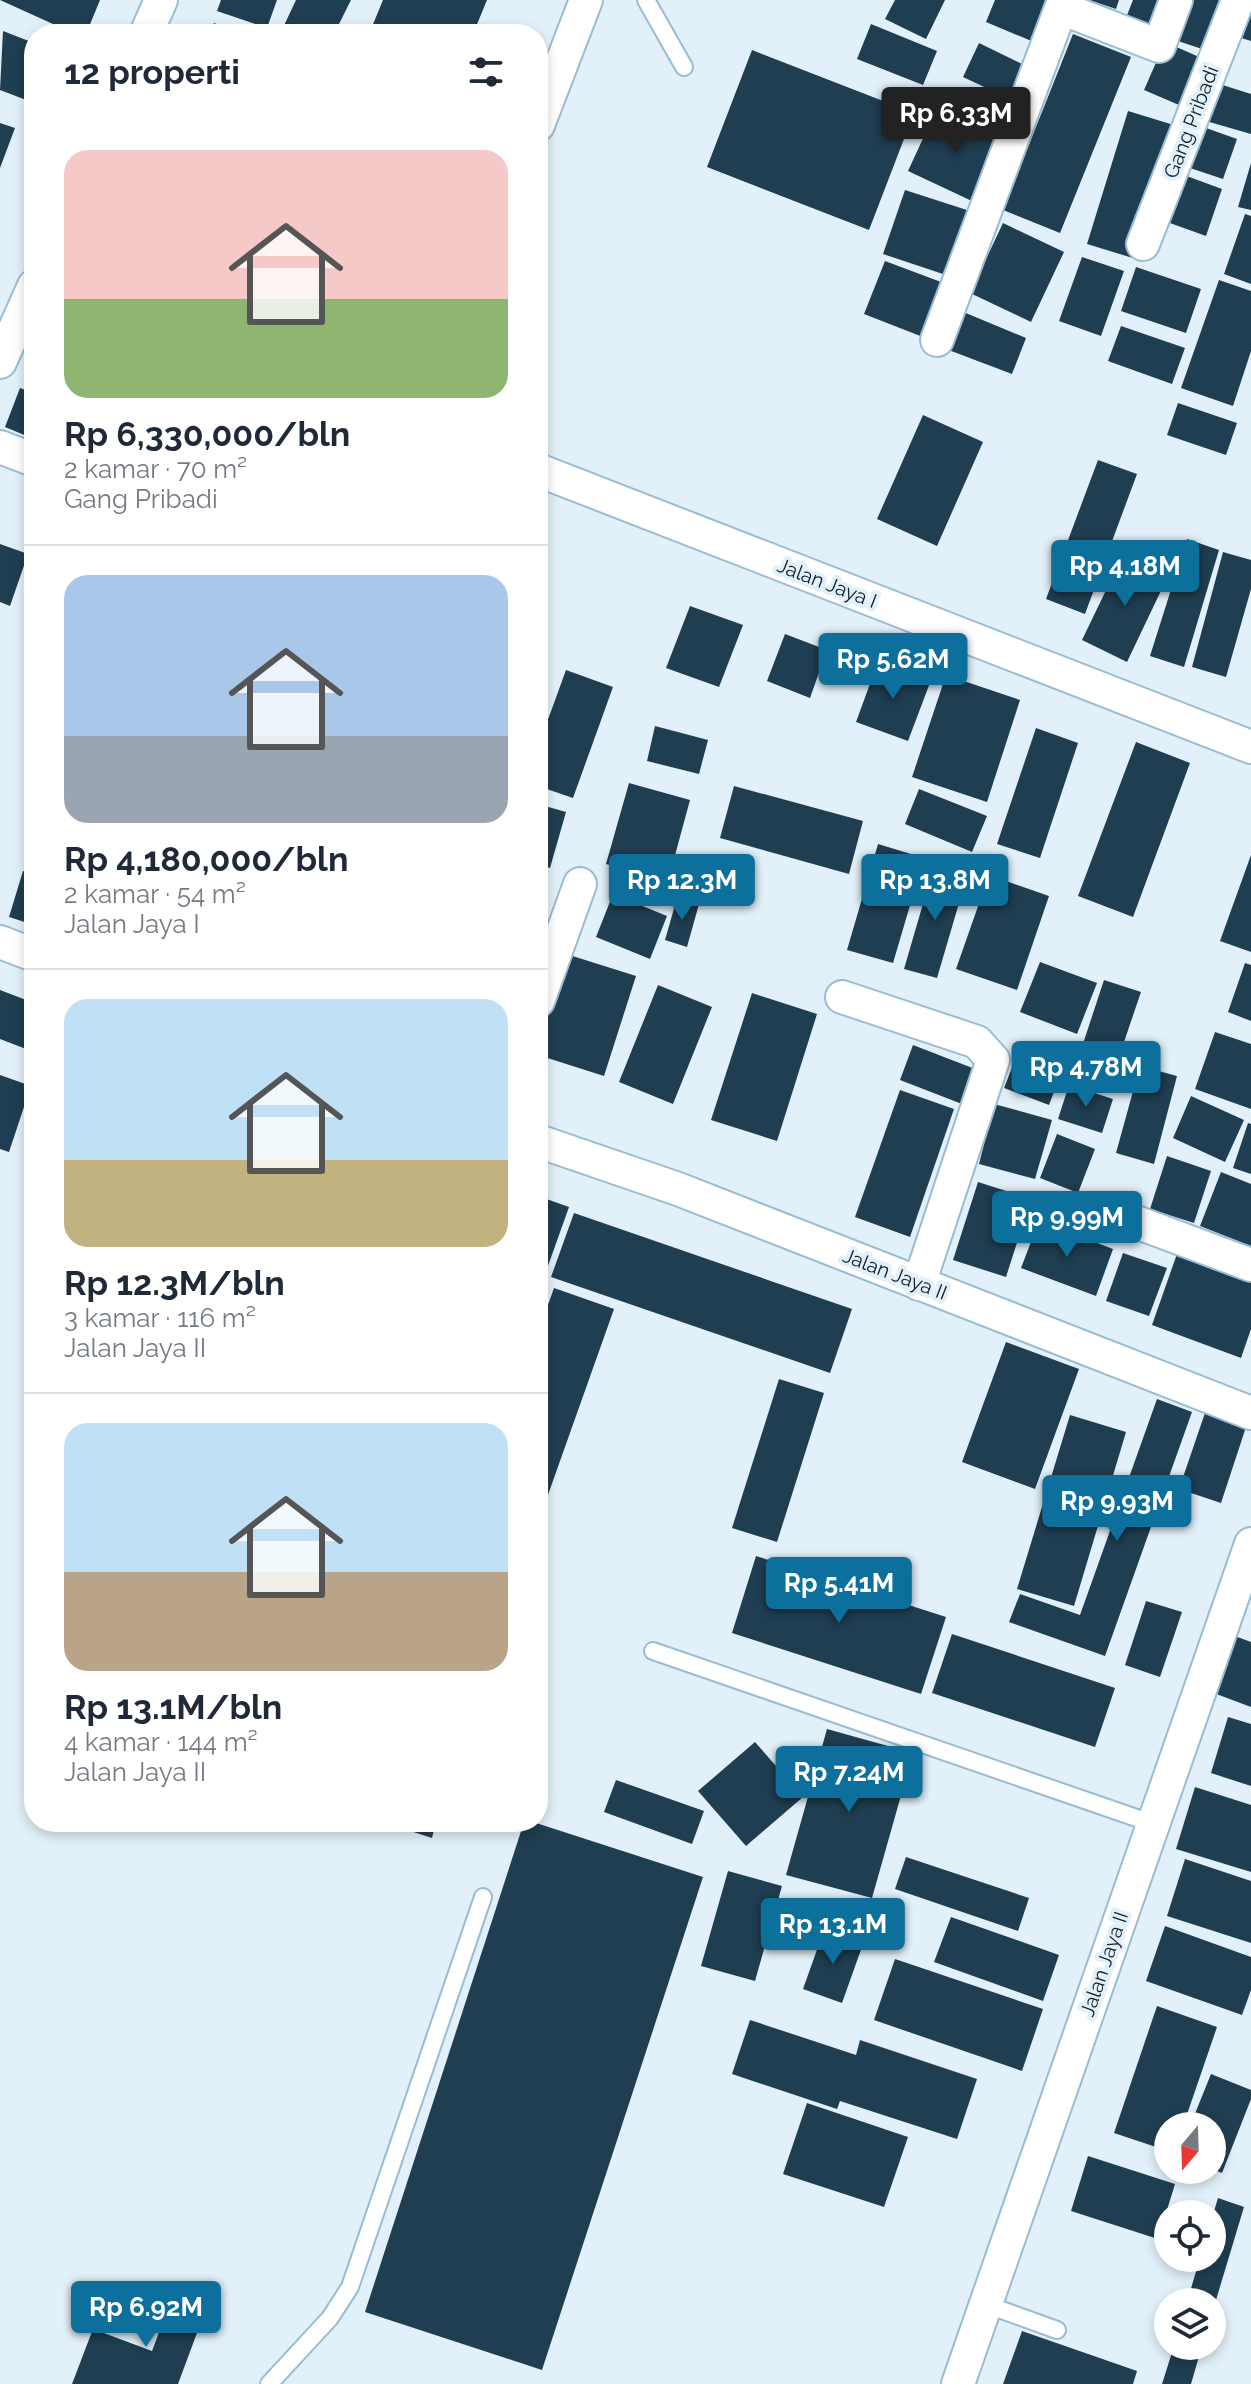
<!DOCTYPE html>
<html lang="id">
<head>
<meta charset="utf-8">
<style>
	:root { --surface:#fff; --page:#f2f2f3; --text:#1f2937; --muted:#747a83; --line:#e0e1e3; --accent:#0c6f9c }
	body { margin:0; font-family:Raleway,sans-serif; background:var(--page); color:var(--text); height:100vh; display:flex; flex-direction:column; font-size:30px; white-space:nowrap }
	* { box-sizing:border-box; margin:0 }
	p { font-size:26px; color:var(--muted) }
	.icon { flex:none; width:44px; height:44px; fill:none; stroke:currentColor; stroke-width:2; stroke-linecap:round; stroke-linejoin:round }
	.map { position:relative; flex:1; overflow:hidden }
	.drawer { position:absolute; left:24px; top:24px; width:524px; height:1808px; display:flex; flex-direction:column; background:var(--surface); border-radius:32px; box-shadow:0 4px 12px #0003 }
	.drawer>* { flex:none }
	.needle { width:52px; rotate:199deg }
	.fabs { position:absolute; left:1154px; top:2112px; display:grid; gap:16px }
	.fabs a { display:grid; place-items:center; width:72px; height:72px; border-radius:50%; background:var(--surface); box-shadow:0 4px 12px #0003; font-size:40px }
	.price { position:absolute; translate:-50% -68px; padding:0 18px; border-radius:8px; background:var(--accent); color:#fff; font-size:26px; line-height:52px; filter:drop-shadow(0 2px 4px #0008) }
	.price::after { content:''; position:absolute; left:50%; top:48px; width:24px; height:18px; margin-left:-12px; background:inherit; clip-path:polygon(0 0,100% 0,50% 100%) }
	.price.active { background:#222; color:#fff }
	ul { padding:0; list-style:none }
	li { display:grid; align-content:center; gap:16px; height:424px; padding:0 40px }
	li+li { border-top:2px solid var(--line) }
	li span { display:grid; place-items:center; height:248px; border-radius:24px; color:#555 }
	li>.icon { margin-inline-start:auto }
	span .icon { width:144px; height:144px; fill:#fffc; stroke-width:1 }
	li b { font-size:34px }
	h2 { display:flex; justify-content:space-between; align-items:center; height:96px; padding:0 40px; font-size:34px }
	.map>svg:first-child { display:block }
</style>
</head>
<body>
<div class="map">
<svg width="1251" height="2384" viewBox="0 0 1251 2384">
	<rect width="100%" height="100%" fill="#e2f0f9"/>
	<path fill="#1f3e51" d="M0,0H100L86,34H75Z
		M221,0H277L267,28L217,11Z
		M296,0H351L334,34H280Z
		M383,0H487L473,34H369Z
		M895,0H945L926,39L885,19Z
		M995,0H1045L1058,5L1041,45L986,22Z
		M1089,0H1119L1116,9Z
		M1133,0H1169L1152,40L1122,28Z
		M1182,0H1232L1214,53L1169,38Z
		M1251,0V41L1238,37Z
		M214,23L240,34H209Z
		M871,24L937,51L923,85L857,59Z
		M3,31L34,43V103L0,90Z
		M1073,34L1131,57L1060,233L1003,210Z
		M1165,42L1206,60L1186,108L1144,90Z
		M979,43L1028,67L1012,100L963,77Z
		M752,50L914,113L869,230L707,167Z
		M1210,81L1251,94V134L1199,119Z
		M937,108L1003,137L974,202L908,171Z
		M1128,111L1177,126L1136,259L1087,244Z
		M0,123L15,128L0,168Z
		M1192,123L1237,139L1223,179L1178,164Z
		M1251,163V210L1238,207Z
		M1173,171L1222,189L1206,236L1156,218Z
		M905,190L973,212L952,277L883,254Z
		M1245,214L1251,216V284L1224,274Z
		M1003,223L1064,252L1031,322L970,293Z
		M1082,257L1124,271L1101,336L1059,321Z
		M885,261L949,285L928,339L864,314Z
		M1136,267L1201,289L1186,333L1121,311Z
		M1219,280L1251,291V351L1233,406L1181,388Z
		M961,311L1026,338L1012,374L946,349Z
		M1121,326L1185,348L1172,384L1108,361Z
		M20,388L34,393V439L5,427Z
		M1178,403L1237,423L1226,455L1167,435Z
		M923,415L983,442L937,546L877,519Z
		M1098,460L1137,474L1085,614L1046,599Z
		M1187,539L1219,550L1184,667L1150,656Z
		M0,544L28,554L10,606L0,602Z
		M1223,552L1251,560V589L1226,677L1192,667Z
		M1123,555L1168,576L1127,662L1082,640Z
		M690,606L743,625L719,687L666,668Z
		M785,634L827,650L810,698L767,681Z
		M878,662L931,680L908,741L856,722Z
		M566,670L613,687L573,798L538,786V747Z
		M946,675L1020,700L987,802L912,777Z
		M655,726L708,740L699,774L647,761Z
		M1036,728L1078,743L1040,858L997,844Z
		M1136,742L1190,763L1133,917L1078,896Z
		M629,783L690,800L668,881L606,864Z
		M734,786L863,821L849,874L720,838Z
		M919,789L987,816L972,852L905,824Z
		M538,804L566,812L550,868L538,865Z
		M878,844L924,858L893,963L847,950Z
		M1251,855V952L1220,941Z
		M934,866L967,876L937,978L904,969Z
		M23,871L34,874V925L9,917Z
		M989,875L1049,896L1017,990L956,969Z
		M613,894L667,916L650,959L596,937Z
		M677,898L699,904L687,947L665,940Z
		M563,953L636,976L604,1076L538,1055V1032Z
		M1040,962L1097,983L1077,1034L1020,1012Z
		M1245,963L1251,965V1021L1228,1012Z
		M1104,980L1141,992L1109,1086L1073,1074Z
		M658,985L712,1007L673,1104L619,1082Z
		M0,990L34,1003V1052L0,1039Z
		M752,993L817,1014L777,1141L711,1120Z
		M1215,1032L1251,1044V1109L1195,1089Z
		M913,1045L975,1069L962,1104L900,1080Z
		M1020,1047L1065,1063L1049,1105L1004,1088Z
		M1140,1066L1177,1076L1154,1164L1116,1153Z
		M0,1075L31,1086L9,1152L0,1149Z
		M1069,1085L1113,1099L1102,1133L1058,1119Z
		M900,1090L954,1109L910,1237L855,1217Z
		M1191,1096L1244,1120L1225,1162L1173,1138Z
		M994,1104L1052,1120L1035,1179L979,1164Z
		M1248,1123L1251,1124V1174L1233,1168Z
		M1057,1134L1095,1149L1078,1193L1040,1178Z
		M1167,1156L1211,1171L1194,1223L1150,1209Z
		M1221,1172L1251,1184V1246L1200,1226Z
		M978,1182L1031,1199L1006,1277L953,1260Z
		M538,1196L569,1207L538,1294Z
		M574,1213L852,1309L830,1373L551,1277Z
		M1039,1221L1113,1249L1096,1296L1021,1268Z
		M1178,1251L1251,1278V1329L1241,1358L1152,1325Z
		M1123,1253L1167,1268L1149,1316L1106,1301Z
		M554,1288L614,1309L538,1523V1333Z
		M1006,1342L1079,1369L1035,1489L962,1462Z
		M779,1379L824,1393L777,1542L732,1528Z
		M1157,1399L1192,1412L1105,1656L1009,1622L1020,1594L1080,1615Z
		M1206,1410L1247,1424L1221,1503L1179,1489Z
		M1070,1415L1126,1432L1074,1606L1017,1589Z
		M756,1556L946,1617L921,1694L732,1633Z
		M1146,1601L1182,1612L1160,1677L1125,1665Z
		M952,1634L1115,1688L1095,1747L932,1693Z
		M1232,1635L1251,1642V1707L1211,1692Z
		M1228,1717L1251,1724V1786L1211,1773Z
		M827,1729L913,1753L872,1898L786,1875Z
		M755,1742L803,1797L746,1846L698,1791Z
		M616,1780L704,1811L692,1844L604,1812Z
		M1195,1787L1251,1805V1872L1176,1849Z
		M383,1822H436L432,1838Z
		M524,1822H533L703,1877L542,2370L365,2312Z
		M906,1857L1029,1898L1018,1931L895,1889Z
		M1185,1859L1251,1881V1943L1167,1916Z
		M728,1871L782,1886L755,1981L701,1966Z
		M951,1917L1059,1955L1043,2001L934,1962Z
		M1165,1926L1251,1957V1990L1242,2015L1146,1981Z
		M824,1930L863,1944L842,2003L803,1989Z
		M895,1959L1043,2009L1022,2071L874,2020Z
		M1157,2006L1217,2027L1183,2126H1168V2151L1114,2133Z
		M750,2020L856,2055L860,2040L977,2079L957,2139L840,2101L837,2109L732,2074Z
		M1211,2074L1251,2090V2099L1222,2173L1212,2169V2126H1190Z
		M807,2103L908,2137L884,2207L783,2174Z
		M1088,2156L1175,2184L1158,2239L1071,2211Z
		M1218,2198L1244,2207L1213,2310L1212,2302H1187L1200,2258H1212V2218Z
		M177,2285L210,2298L178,2384H72L93,2329L152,2351Z
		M1022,2331L1137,2371L1133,2384H1003Z
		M1174,2346H1202L1191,2384H1162Z"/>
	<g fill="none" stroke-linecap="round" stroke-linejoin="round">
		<defs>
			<path id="service" d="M646,0L684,67
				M653,1651L1154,1824
				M985,2304L1057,2330
				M269,2384L330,2318L350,2287L483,1897"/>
			<path id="minor" d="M146,34L161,0
				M538,125L586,0
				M1143,244L1238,0
				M937,340L1061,8L1159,46L1176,0
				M0,362L34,286
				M0,447L34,460
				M538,470L1251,747
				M0,942L34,955
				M842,997L977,1042L993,1060L919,1284
				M538,1001L580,884
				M538,1141L678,1189L1251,1413
				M1104,1210L1251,1265
				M958,2384L1251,1544"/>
		</defs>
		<use href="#service" stroke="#9abcd3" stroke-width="20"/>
		<use href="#minor" stroke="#9abcd3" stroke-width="36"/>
		<use href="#service" stroke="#fff" stroke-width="16"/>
		<use href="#minor" stroke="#fff" stroke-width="32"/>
	</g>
	<g text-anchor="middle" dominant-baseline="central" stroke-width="8" stroke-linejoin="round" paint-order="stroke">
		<g font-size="20" fill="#121f28" stroke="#e2f0f9">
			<text transform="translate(1191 122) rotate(-69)">Gang Pribadi</text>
			<text transform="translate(827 583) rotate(21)">Jalan Jaya I</text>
			<text transform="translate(895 1274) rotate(21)">Jalan Jaya II</text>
			<text transform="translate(1104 1964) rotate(-71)">Jalan Jaya II</text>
		</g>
	</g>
</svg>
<div class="fabs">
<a><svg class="needle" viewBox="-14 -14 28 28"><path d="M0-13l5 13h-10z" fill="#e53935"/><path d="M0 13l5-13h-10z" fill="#747a83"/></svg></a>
<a><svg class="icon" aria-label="locate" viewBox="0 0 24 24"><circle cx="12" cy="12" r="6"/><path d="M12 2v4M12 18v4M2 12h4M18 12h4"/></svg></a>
<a><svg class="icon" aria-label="layers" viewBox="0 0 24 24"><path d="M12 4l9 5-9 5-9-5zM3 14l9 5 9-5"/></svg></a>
</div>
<b class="price active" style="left:956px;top:155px">Rp 6.33M</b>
<b class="price" style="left:1125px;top:608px">Rp 4.18M</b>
<b class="price" style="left:893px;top:701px">Rp 5.62M</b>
<b class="price" style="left:682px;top:922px">Rp 12.3M</b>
<b class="price" style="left:935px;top:922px">Rp 13.8M</b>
<b class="price" style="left:1086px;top:1109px">Rp 4.78M</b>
<b class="price" style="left:1067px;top:1259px">Rp 9.99M</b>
<b class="price" style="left:1117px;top:1543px">Rp 9.93M</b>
<b class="price" style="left:839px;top:1625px">Rp 5.41M</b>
<b class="price" style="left:849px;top:1814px">Rp 7.24M</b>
<b class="price" style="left:833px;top:1966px">Rp 13.1M</b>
<b class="price" style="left:146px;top:2349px">Rp 6.92M</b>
<section class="drawer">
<h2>12 properti<svg class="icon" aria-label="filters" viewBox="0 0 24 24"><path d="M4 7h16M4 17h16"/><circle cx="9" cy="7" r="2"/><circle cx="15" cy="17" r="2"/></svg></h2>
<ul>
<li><span style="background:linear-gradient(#f6c9c9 60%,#8fb573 0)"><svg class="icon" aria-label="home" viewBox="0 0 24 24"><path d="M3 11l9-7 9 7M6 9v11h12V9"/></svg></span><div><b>Rp 6,330,000/bln</b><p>2 kamar · 70 m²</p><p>Gang Pribadi</p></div></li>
<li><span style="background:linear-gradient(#a9c7e8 65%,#9aa5b1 0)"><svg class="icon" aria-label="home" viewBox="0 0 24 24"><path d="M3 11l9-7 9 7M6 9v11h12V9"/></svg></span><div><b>Rp 4,180,000/bln</b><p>2 kamar · 54 m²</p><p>Jalan Jaya I</p></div></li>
<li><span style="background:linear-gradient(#bfe0f5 65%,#c2b280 0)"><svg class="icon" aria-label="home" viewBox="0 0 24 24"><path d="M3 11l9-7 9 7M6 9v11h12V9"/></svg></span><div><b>Rp 12.3M/bln</b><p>3 kamar · 116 m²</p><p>Jalan Jaya II</p></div></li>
<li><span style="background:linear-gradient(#bfe0f5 60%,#b9a48a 0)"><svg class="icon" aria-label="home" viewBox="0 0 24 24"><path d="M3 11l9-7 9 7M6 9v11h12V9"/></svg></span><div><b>Rp 13.1M/bln</b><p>4 kamar · 144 m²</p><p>Jalan Jaya II</p></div></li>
</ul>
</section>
</div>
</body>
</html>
